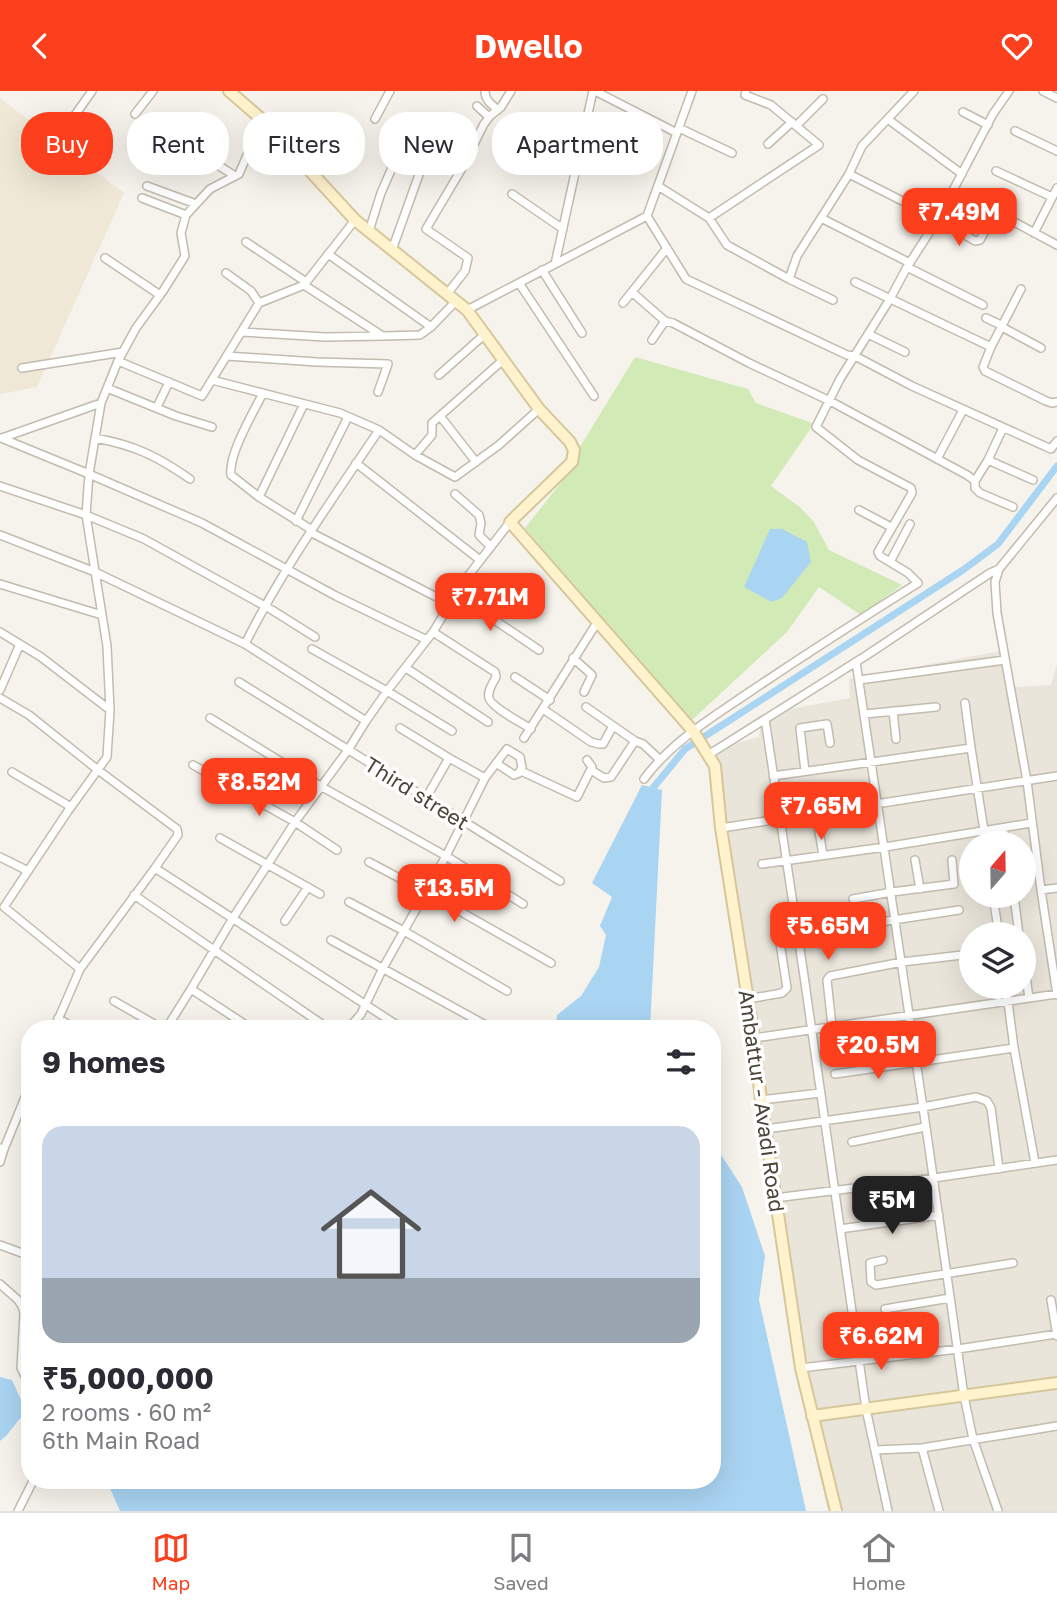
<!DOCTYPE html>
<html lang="en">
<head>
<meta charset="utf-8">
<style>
	:root { --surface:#fff; --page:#f7f7f7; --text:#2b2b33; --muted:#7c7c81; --line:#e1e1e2; --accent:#fc3f1d }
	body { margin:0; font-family:"Golos Text",sans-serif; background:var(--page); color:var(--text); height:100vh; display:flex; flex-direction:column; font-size:26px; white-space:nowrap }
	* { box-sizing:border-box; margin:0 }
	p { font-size:23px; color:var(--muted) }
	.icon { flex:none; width:38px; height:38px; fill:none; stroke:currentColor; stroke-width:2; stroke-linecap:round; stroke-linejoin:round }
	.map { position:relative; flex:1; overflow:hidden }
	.side { position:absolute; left:21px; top:929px; width:700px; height:469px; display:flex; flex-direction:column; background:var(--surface); border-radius:28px; box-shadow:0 7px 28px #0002 }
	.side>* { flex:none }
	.top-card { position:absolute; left:21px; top:21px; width:700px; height:63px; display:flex; gap:14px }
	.needle { width:46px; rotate:20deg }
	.tools { position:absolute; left:959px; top:740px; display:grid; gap:14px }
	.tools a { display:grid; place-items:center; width:77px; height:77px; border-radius:50%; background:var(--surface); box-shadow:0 7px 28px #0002; font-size:35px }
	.price { position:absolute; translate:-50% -60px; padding:0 16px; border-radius:14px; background:var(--accent); color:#fff; font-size:23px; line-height:46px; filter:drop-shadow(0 2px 4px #0008) }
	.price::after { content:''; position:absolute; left:50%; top:42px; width:21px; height:16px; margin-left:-10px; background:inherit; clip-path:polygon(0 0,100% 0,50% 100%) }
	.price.current { background:#222; color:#fff }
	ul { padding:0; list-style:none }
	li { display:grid; align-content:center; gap:14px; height:371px; padding:0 21px }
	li+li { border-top:2px solid var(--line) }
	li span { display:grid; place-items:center; height:217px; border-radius:21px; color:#555 }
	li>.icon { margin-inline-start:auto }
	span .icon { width:126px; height:126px; fill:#fffc; stroke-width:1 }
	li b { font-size:30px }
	h2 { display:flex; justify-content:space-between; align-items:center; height:84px; padding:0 21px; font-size:30px }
	.pill { padding:0 24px; border-radius:28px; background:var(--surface); box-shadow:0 7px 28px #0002; font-size:24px; line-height:63px }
	.pill.current { background:var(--accent); color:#fff }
	header { display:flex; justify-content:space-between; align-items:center; height:91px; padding:0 21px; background:var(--accent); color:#fff; font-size:32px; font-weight:700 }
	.tab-bar { display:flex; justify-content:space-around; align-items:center; height:98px; border-top:2px solid var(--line); background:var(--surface); font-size:19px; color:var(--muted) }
	.tab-bar a { display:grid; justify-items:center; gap:4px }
	.tab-bar .current { color:var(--accent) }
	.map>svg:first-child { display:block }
</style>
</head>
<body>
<header><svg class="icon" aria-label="back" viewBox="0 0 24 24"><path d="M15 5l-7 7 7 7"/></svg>Dwello<svg class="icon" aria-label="heart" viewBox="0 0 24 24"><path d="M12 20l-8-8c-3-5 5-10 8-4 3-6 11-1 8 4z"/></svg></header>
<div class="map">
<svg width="1057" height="1420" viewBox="0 0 1057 1420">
	<rect width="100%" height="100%" fill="#f6f3ec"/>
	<path fill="#eae5da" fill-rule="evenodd" d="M1007,559L1013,596L1051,594L1057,573V1420H828L804,1317L708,660L759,646L762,623L850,607L849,588ZM971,752H1024V805H971ZM971,844H1024V896H971Z"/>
	<path fill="#efe8d6" d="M0,7L124,102L37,296L0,303Z"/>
	<path fill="#d2eab5" d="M635,266L748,298L756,312L812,332L809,340L771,395L801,417L814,431L829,459L902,494L861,524L819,496L787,541L690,631L525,437L571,379L575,364Z"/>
	<path fill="#a9d4f2" d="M770,438H782L807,451L811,471L782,507L772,511L744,496Z
		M642,694L662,699L650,938H556L557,924L581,905L599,876L606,844L600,835L612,806L592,792Z
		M712,1050L742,1096L765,1165L759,1209L806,1420H120L109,1395L159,1398L167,1390H712Z
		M0,1286L12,1289L26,1320L6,1345L0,1350Z"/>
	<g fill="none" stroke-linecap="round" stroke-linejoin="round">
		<path stroke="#a9d4f2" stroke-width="7" d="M653,697L685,658L963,479L998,453L1057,375"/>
		<defs>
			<path id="street" d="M485,0C485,9 491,13 498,19
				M595,0L677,42
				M1043,0L1057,7
				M477,15L489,26
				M963,21L988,34
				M135,23L153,0
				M375,28L390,0
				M889,29L962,83
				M68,34L92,0
				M796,35L823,8
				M679,37L732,62
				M1015,40L1057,60
				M166,41L235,85
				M768,53L792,31
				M416,60L432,27
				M996,80L1052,106
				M849,83L938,128L975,150L980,149L991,129L998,126H1005L1057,154
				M147,95L196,113
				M658,95L709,127L727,154L789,188L797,165L849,83L862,55L914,0
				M512,103L563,138
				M142,107L186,124
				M647,125L686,188L847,264L855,265L912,295L1051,358L1057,350
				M709,127L819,54L771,14L745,4L746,0
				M821,127L910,172
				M355,129L304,194L381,244
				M369,140L381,102L402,54L461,79
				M1034,142L1057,97
				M246,151L306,191
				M392,159L426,64
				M328,163L431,236L456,210
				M105,167L160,204
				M555,173L593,0
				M907,176L983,214
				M542,179L582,242
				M226,182L251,200L259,212
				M789,188L833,209
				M855,191L991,256
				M519,192L594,305
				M1021,198L991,256L983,276L985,280L1046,310L1052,312L1057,311
				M633,202L665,230L673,232L749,272L830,310L967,384L975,390V397L980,402L1013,416
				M447,203L465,180L468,167L426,138L461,79L484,33L490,25L501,16L511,0
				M623,212L667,157
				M467,219L647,125L692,0
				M986,227L1003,235
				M1002,236L1041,257
				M242,241L325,246L383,245L420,244L431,236
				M868,243L905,261
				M652,249L665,230
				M227,265L317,271L388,273L378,301
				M118,270L202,305L259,212L304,194
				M22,277L123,261
				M439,284L484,244
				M212,289L340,322L379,339L415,364L455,386L499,354L539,318
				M107,297L176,325L212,336
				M263,302C253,322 228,364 231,384L259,406L312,439
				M157,316L169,291
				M440,325L476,371
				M1,347L89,383L202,432L336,505L427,549
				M2,347L101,312
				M95,347C134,354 157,365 190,388
				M415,364L432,344V332L503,269
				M937,368L963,319
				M988,369L1003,337
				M356,372L480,469
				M975,390L988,369L1033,389
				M0,395L86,424L144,448L272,519L315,546
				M455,403L479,424L481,432L479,444L491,456
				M259,406L304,313
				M1057,407L999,478L995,491L997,522L1027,690L1041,799L1057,797
				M859,419L891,436
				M296,430L348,326
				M310,441L450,513
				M0,444L95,481L245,553C283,477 332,409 379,339
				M890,471L910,433
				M0,493L102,524
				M456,503L539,559
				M0,541L41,566L110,619
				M433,541L495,581L496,586C493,592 487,600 489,607C491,616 522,632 531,638
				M245,553L366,630
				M312,558L387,600L452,640
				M573,567L592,584L584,601
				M856,571L928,1050L964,1305L973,1348L998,1420
				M406,577L488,631
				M515,586L550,609
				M859,589L1005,569
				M239,591L560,790
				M0,599L20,553
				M0,607L29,624L98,679L177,738L178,744L155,777L80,878
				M965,612L971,657L986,752
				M586,616L635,650L643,653L659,668
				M543,618L591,651L599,653H603L613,635
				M893,620L896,648
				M865,623L936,616
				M210,627L322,696L446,765L523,813
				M765,628L804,885L866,1318L888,1420
				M400,637L449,667
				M524,647L598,530
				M708,664L867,564L990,482L999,478
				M193,674L295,731L337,759
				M591,679L604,687L611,686L635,650
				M521,680L577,706L592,676L587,669
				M805,680L800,637L827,633L830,652
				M12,681L71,716
				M773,685L971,657
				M644,688C672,650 713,626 751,600C806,563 862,527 918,492L908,482L880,465L878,461L912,402L911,397L858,369L816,336L840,288L890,208L907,176L938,128L993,23L1009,0
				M426,707L449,667L485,687
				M816,722L823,764
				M721,737L1057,685
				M1003,737L1006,752
				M220,747L320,803
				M0,766L28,780
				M915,769L920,798
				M369,771L426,801L551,872
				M762,773L885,756L1031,732
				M155,777L403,938
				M1041,799L1057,904
				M134,804L329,938
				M993,805L999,844
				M1014,805L1019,844
				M853,808L892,801L954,793L952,769
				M349,811L404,840L507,900
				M285,830L308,796
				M815,841L959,819
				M331,849L491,937
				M1024,872L1029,907
				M191,898L252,938
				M748,908L782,902L787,897L780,852
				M114,910L163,938
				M58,927L75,938
				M832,935L827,889L830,885L902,871L971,863
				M54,938L80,878L4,816L68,720L107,666L110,619L107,555L86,424L89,383L101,312L118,270L136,237L163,200L185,165L181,142L186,124L210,98L239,83L262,29
				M166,938L191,898L233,827L295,731L348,659L366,630L387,600L433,541L465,489L510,431
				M348,938L361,923L383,877L446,765L485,687L507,658L520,666L522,676L519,682L514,684L496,672
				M754,947L1057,903
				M1014,957L1035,1072
				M835,983L1014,957L1006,896
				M761,1009L820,1002
				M766,1038L923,1016L976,1006L987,1010L991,1017L999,1078
				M852,1051L925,1036
				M0,1057L4,1058L30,994
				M0,1071L4,1058
				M775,1107L934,1087L1057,1069
				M840,1138L939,1124
				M0,1154L30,1165
				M883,1169L870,1172L871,1191L876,1194L1013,1172
				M0,1193L18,1209L22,1215L24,1222L21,1277L30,1295
				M1051,1209L1057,1245
				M885,1218L950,1207
				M801,1277L958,1258L1057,1243
				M922,1357L939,1420
				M875,1359L922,1357L1057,1335
				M18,1420L33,1390"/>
			<path id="secondary" d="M229,0L266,32L355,129L467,219L539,318L570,351L574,359L572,371L510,431L693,640L715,675L721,737L754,947L761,1009L801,1277L836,1420
				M812,1325L1057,1292"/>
		</defs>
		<use href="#street" stroke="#c2bbae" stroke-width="10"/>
		<use href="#secondary" stroke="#d6c79b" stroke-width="14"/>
		<use href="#street" stroke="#fff" stroke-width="7"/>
		<use href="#secondary" stroke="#fff3cd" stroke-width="10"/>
	</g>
	<g text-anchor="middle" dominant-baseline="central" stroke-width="7" stroke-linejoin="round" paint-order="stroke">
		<g font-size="21" fill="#4b4439" stroke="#fff">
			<text transform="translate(417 702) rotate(32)">Third street</text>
			<text transform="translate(762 1010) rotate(82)">Ambattur - Avadi Road</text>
		</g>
	</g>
</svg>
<div class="tools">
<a><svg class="needle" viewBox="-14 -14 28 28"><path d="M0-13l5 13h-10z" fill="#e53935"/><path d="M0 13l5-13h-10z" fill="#7c7c81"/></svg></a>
<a><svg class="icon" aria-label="layers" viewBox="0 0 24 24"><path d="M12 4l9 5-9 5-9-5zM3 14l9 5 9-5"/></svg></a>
</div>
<b class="price" style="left:959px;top:157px">₹7.49M</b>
<b class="price" style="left:490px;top:542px">₹7.71M</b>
<b class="price" style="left:259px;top:727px">₹8.52M</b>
<b class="price" style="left:821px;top:751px">₹7.65M</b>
<b class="price" style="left:454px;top:833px">₹13.5M</b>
<b class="price" style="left:828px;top:871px">₹5.65M</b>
<b class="price" style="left:878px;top:990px">₹20.5M</b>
<b class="price current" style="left:892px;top:1145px">₹5M</b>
<b class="price" style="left:881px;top:1281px">₹6.62M</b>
<div class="top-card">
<a class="pill current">Buy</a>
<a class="pill">Rent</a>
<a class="pill">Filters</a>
<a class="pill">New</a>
<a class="pill">Apartment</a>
</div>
<section class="side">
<h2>9 homes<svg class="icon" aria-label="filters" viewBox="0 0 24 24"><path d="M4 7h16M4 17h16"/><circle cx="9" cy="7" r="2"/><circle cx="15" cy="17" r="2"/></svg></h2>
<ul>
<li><span style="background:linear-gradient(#c9d6e8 70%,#9aa5b1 0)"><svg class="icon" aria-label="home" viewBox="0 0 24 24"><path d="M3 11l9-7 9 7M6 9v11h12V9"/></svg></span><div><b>₹5,000,000</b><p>2 rooms · 60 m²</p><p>6th Main Road</p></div></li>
</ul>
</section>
</div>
<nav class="tab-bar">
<a class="current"><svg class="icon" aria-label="map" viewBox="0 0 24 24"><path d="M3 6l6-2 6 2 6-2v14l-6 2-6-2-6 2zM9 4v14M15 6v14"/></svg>Map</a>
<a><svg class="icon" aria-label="saved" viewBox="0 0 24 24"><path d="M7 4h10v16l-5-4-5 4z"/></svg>Saved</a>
<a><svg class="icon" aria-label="home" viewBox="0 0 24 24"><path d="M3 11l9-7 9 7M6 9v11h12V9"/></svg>Home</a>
</nav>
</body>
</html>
